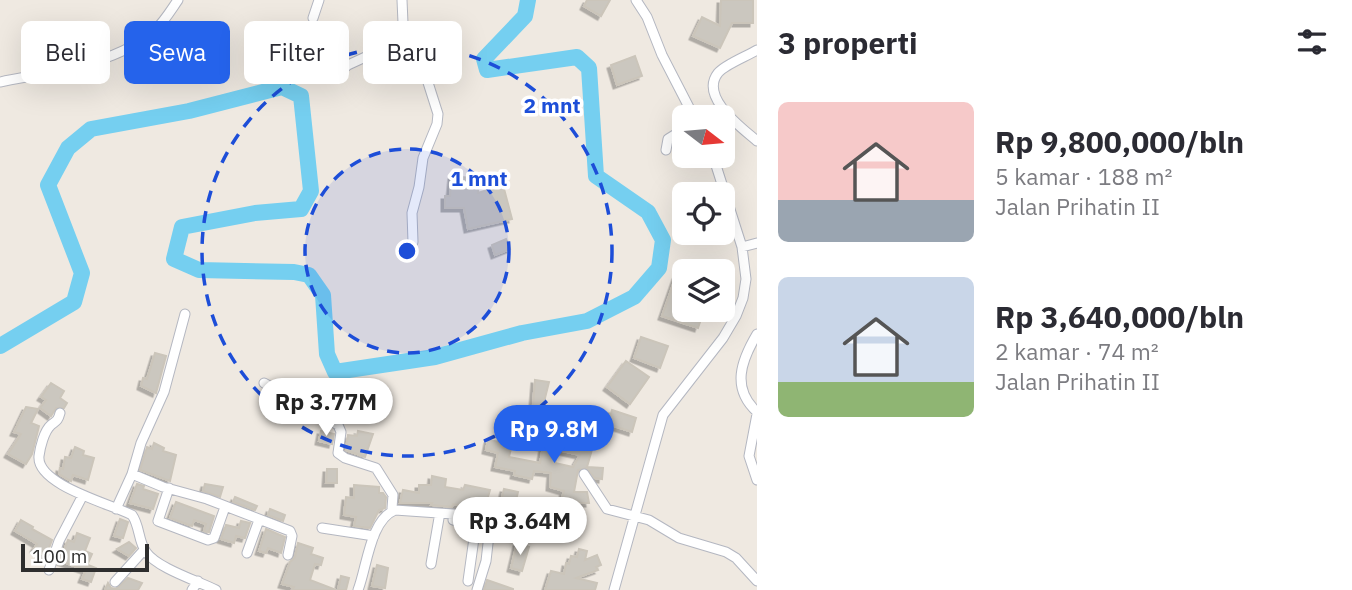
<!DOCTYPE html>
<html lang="id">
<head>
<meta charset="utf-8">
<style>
	:root { --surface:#fff; --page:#f7f7f7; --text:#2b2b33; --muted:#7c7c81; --accent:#2563eb }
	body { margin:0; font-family:"IBM Plex Sans",sans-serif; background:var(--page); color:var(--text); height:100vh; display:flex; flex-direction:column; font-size:26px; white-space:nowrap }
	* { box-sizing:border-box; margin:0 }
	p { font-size:23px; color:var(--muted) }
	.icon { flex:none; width:38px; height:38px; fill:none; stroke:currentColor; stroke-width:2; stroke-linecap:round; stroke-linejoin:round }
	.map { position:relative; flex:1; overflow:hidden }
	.panel { display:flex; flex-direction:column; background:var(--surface); width:595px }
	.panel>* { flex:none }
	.guide { position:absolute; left:21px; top:21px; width:630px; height:63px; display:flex; gap:14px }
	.needle { width:46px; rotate:106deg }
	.controls { position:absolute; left:672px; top:105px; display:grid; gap:14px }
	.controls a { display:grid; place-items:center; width:63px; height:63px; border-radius:10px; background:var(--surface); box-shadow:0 7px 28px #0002; font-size:35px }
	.scale { position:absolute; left:21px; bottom:18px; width:128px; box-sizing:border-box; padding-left:7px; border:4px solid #2e2e2e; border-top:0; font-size:19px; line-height:24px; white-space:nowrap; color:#2e2e2e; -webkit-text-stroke:5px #fff; paint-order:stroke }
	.price { position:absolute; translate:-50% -60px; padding:0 16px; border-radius:24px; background:#fff; color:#222; font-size:23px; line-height:46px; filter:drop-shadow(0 2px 4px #0008) }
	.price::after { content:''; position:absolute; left:50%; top:42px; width:21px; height:16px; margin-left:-10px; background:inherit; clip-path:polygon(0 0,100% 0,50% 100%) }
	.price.selected { background:var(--accent); color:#fff }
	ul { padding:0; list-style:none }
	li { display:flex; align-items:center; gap:21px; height:175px; padding:0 21px }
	li span { display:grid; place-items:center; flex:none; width:196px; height:140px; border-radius:10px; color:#555 }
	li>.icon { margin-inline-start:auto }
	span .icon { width:84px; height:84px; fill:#fffc; stroke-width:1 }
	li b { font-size:30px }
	h2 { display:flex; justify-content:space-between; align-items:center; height:84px; padding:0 21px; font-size:30px }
	.pill { padding:0 24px; border-radius:10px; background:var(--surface); box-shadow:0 7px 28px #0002; font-size:24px; line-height:63px }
	.pill.selected { background:var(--accent); color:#fff }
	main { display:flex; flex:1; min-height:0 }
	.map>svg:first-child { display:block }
</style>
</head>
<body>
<main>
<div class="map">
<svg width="757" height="590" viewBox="0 0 757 590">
	<defs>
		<filter id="shadow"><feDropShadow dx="-3.5" dy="3.5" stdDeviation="0" flood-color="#0004"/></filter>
	</defs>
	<rect width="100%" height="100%" fill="#efe9e1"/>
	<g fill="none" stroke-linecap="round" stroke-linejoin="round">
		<path stroke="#75cff0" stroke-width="16" d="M0,346L74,302L82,273L48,185L68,148L91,129L189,111L282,87L301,96L311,191L301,209L255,213L182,227L174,259L199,270L294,272L309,275L323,295L327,354L335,372L435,357L522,333L587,321L634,297L659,268L663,240L648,212L596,176L589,68L577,57L487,70L484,59L525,16L528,0"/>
	</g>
	<path fill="#cbc7bf" stroke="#cbc5ba" stroke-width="2" fill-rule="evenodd" filter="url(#shadow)" d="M587,0H610L601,16L584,6Z
		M721,0H753V23H732L720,48L693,36L702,17L720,26Z
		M635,56L642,76L617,85L611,65Z
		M452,176L479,179L478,193L503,185L512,219L468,229L464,208H445V196H450Z
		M506,239L510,249L495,255L492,245Z
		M676,276L684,279V310H704L698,328L662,316Z
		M641,337L668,346L660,368L634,358Z
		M155,353L166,356L156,393L141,386L143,378L147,379Z
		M626,361L649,377L630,404L607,387Z
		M535,380L549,382L545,398L543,418L532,417Z
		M51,383L64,391L60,398L67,403L64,408H56L51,416L40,408L46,400L41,397Z
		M332,398L345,402L341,413L329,409Z
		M26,407L38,409L31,423L39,426L32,454L26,464L8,454L21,434L14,432Z
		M612,410L636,418L632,432L608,424Z
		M542,424L557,426L556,431L573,433V429H589L590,445L593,446L587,467L603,468L602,479L595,478L586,468L578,470L574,492H587L589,503H573L569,516L573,517L568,535L559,528L541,524L543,517L560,520L566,502L561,501L564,491L550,487L551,473L534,471L532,479L514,475L515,471L495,467L498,453L486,450L488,440L512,444L509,457L540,463L543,447L527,444L528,435L541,437ZM558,450L580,455L573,467L555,463Z
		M321,431L334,434L332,444L319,441Z
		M358,431L373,434L365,457L346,450L348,435L357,436Z
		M154,443L164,448L163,451L176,455L170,481L140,470L147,447L152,449Z
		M75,447L84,451L83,455L94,458L88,480L73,475L71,481L59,474L60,468L63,469L65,457L71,458Z
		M327,469H337V483H326Z
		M432,476L446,479L445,487L463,490L465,485L490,490L485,507L474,504L473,508L453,504L452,507L431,505L432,503H400L403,490L419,493V485H431Z
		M137,484L144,486L143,489L158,494L153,509L130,503Z
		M205,484L223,487L220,497L203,491Z
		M354,485L379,487V493H383L386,497L385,508L379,510L370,528L354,526L356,517L344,515L346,497L354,498Z
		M504,489L518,492L514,508L530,513L529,521L498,513Z
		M235,497L257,506L255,510L233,502Z
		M176,502L214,516L209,532L204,531L206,524L194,520L192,526L170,518Z
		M270,509L285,515L283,521L268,515Z
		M120,519L128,522L123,538L114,536Z
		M21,520L33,527L32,529L52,540L46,556L34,549L37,544L15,531Z
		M241,521L250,523L245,538L236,536L234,543L221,539L226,525L239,528Z
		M266,529L285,537L281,553L268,548L266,553L259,551Z
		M77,533L90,538L85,551L92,554L85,570L60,561L68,540L74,542Z
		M129,542L136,548L129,556L117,549Z
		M298,543L313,548L311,554L323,558L321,565L315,564L310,580L336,590H292L294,587L282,584L290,562L295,557Z
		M517,543L529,547L522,571L511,568Z
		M579,549L587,551L585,560L597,555L601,565L596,567L598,570L576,578L597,583L595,590H545L551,571L564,574L566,563L569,564L571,556L577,557Z
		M88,565L96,568L91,582L82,579Z
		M377,565L388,568L385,588L372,586Z
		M341,576L349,578L346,590H338Z
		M128,578L142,583L138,590H105L108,583L111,588L116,589Z
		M487,580L513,589V590H484Z"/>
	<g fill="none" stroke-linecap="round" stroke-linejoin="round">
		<defs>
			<path id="street" d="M402,0L403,23L424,70L438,114L437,124L423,158L419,187L412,213L413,242
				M636,0L647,17L662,55L694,117
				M313,18L319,0
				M757,50C747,56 724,65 718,73C699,97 742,128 757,141
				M333,77L348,65L387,47L403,23
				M0,82C48,72 117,65 155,30C164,22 171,10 178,0
				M666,150L668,139L684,129
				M742,247L757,243
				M757,334C741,361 731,388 757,412
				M264,383L338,425L341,432L338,453L345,458L376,468L393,495L392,508L395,510
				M60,413C58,421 56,421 51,425C44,431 40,448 39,456C36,485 111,504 132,515C140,526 138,541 146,552C157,568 198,581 216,590
				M757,414L749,456L757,480
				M132,474L163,487L207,499L290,531L292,536L288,555
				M584,474L607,509L649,520L679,538L726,552L736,558L757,581
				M169,488L158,521L208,540L214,538L225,507
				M116,509L132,474L141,443L164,392L185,314
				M453,520L476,524L468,581
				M322,528L374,536
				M247,553L259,520
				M431,564L439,518
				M49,570L59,541L83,495
				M115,582L144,550
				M192,590L198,581
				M358,590C367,567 370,520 395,510L482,516L557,535
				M477,590L486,561L491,517
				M614,590L663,415L723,338L736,316L743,298L746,279L742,247L713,156"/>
		</defs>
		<use href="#street" stroke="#b4b7c1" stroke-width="11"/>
		<use href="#street" stroke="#fff" stroke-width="9"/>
	</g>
	<circle cx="407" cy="251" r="102" fill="#1d4ed8" fill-opacity=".12"/>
	<g fill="none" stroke="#1d4ed8" stroke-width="3.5" stroke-dasharray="12 9">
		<circle cx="407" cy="251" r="102"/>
		<circle cx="407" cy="251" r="205"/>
	</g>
	<circle cx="407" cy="251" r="10" fill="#1d4ed8" stroke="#fff" stroke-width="3.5"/>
	<g font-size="21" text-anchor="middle" font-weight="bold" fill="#1d4ed8" stroke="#fff" stroke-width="7" stroke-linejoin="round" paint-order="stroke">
		<text x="552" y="113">2 mnt</text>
		<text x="479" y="186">1 mnt</text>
	</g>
</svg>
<div class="controls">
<a><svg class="needle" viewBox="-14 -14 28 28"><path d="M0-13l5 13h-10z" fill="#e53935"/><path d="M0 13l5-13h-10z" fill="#7c7c81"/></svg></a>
<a><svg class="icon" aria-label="locate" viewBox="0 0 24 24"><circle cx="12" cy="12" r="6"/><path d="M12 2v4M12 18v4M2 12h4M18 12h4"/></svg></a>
<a><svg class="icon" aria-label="layers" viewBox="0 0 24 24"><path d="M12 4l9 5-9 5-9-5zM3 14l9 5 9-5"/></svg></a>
</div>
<div class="scale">100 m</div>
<b class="price" style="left:326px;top:438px">Rp 3.77M</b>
<b class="price selected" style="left:554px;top:465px">Rp 9.8M</b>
<b class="price" style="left:520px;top:557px">Rp 3.64M</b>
<div class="guide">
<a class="pill">Beli</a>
<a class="pill selected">Sewa</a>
<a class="pill">Filter</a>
<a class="pill">Baru</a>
</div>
</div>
<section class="panel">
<h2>3 properti<svg class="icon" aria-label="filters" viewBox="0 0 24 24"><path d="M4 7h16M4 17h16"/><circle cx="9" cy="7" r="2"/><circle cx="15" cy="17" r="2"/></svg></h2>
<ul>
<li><span style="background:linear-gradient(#f6c9c9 70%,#9aa5b1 0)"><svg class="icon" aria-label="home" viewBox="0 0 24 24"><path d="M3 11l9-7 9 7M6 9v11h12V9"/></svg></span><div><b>Rp 9,800,000/bln</b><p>5 kamar · 188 m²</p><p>Jalan Prihatin II</p></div></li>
<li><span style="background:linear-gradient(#c9d6e8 75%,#8fb573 0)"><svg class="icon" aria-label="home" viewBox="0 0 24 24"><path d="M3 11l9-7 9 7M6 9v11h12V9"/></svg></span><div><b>Rp 3,640,000/bln</b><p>2 kamar · 74 m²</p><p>Jalan Prihatin II</p></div></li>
</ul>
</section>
</main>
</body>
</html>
